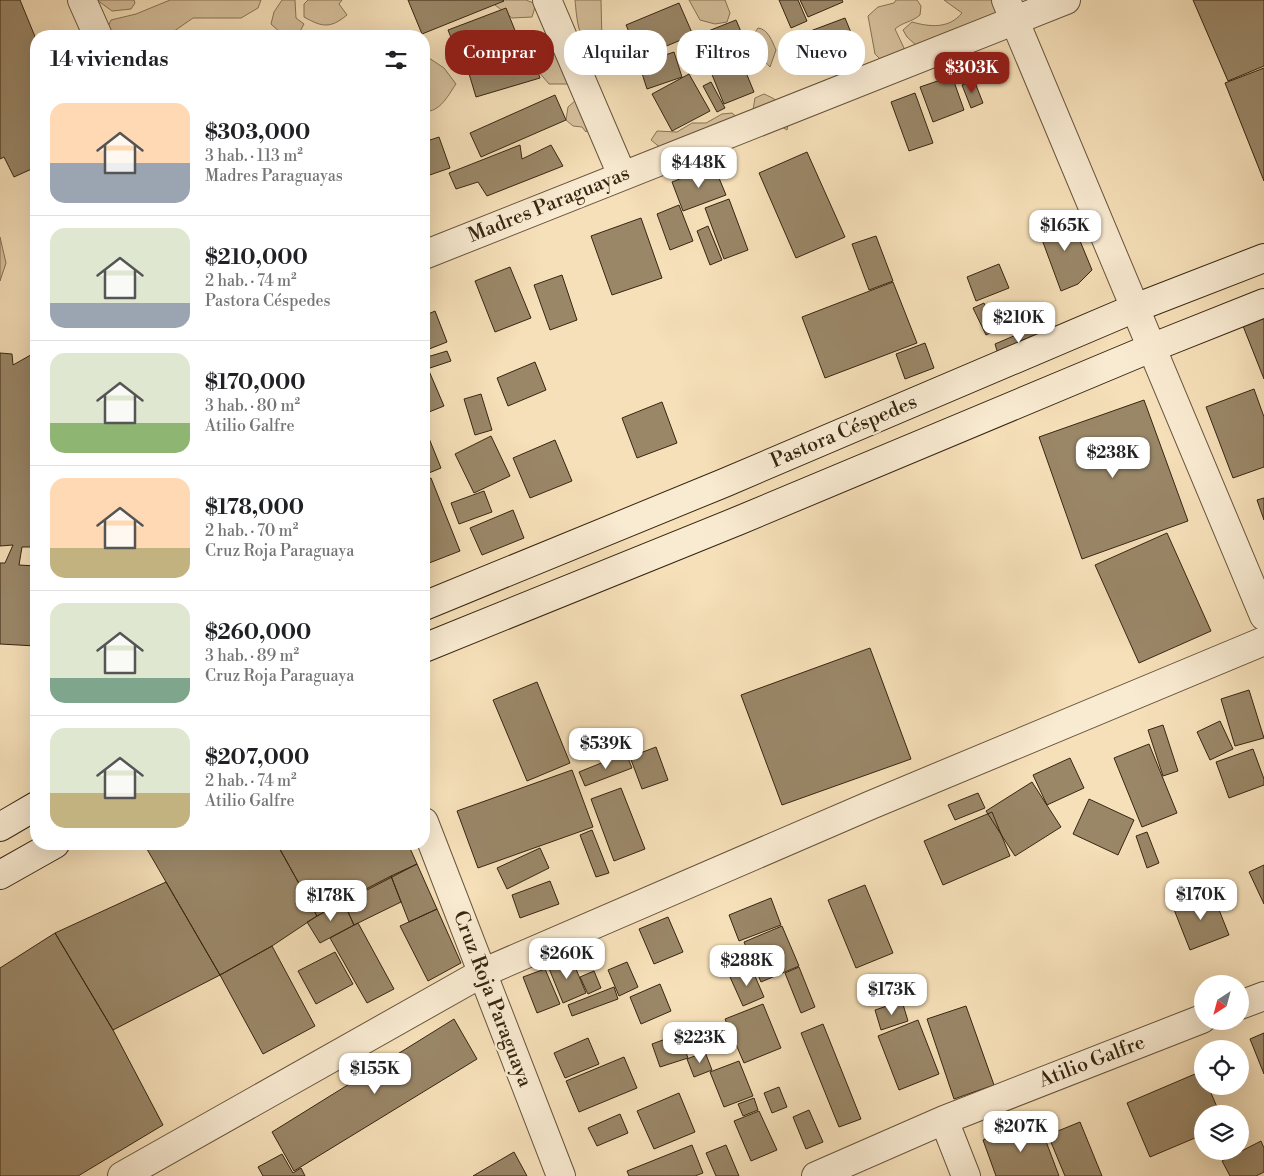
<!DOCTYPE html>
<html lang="es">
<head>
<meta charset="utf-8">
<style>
	:root { --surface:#fff; --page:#f6f6f6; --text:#202124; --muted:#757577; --line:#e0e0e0; --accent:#8f2418 }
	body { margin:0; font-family:"Libre Bodoni",serif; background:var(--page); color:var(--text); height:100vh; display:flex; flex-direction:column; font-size:19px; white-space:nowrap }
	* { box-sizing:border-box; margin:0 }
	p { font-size:16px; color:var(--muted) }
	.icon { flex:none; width:28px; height:28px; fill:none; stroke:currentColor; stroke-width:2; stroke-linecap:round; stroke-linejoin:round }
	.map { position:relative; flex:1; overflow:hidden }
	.sheet { position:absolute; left:30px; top:30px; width:400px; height:820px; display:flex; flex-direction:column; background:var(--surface); border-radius:20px; box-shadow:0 5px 20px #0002 }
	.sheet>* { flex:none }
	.top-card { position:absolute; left:445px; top:30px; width:475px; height:45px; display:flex; gap:10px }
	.needle { width:32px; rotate:216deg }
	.fabs { position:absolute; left:1194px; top:975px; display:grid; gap:10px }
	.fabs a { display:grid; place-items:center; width:55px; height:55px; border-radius:50%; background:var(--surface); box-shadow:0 5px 20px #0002; font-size:25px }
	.price { position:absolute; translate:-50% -42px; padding:0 11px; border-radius:10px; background:#fff; color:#222; font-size:16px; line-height:32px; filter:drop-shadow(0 1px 2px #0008) }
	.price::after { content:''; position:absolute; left:50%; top:30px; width:15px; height:11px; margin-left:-8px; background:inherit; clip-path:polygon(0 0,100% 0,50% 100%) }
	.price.active { background:var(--accent); color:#fff }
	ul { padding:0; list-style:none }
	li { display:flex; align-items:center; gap:15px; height:125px; padding:0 20px }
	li+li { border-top:1px solid var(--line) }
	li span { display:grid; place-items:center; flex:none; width:140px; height:100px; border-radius:15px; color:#555 }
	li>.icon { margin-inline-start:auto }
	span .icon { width:60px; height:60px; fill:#fffc; stroke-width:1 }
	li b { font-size:21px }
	h2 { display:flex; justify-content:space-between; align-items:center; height:60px; padding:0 20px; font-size:21px }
	.pill { padding:0 18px; border-radius:20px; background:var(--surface); box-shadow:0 5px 20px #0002; font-size:18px; line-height:45px }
	.pill.active { background:var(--accent); color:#fff }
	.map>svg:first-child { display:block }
</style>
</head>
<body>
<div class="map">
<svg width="1264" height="1176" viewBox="0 0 1264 1176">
	<rect width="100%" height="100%" fill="#f6e0b9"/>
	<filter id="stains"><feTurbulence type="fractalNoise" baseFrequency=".004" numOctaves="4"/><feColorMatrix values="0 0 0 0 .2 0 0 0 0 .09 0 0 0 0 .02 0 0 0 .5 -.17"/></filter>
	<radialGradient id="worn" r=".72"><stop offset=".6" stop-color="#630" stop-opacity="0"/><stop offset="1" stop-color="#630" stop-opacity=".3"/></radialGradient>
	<path fill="#d6c09c" stroke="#867356" d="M97,0H134L135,3L131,9L112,11Z
		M170,0H261L258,8L241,18H193L167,36H109L106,31L111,20L136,14Z
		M282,0H295L296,18L304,24L298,35L282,34L271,24L274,12Z
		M308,0H342L339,4L347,15C330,29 322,27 304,17V4Z
		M497,0H526L536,4L532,17L512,18L495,5Z
		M575,0H601L602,41L600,54C578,47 577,20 575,0Z
		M689,0H725L730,13L727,22L715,24L700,20Z
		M896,0H917L921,6L920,15C912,22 903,22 895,29L904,48L901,59L883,62L875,54L868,16L878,7L894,3Z
		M944,0H1004L1005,17L917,46L907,37L903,30L912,22C930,27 949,29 962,13Z
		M758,28C768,29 772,41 776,50L770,67C759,55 746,43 758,28Z
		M549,43L575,61L573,84H549L538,71Z
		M429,58L444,68L456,84C447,97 441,111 424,112V60Z
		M764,94C782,102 792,109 787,130L753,110L755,98Z
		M576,100L589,128L586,132L582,127L573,126L566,120L568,107Z
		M732,113L744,123L673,158L651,140L657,131L677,132L692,123H706L722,114Z
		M0,237L6,263L0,281Z"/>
	<path fill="#9a8768" stroke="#372611" d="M0,0H20L36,39V167L14,177L4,157L0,159Z
		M408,0H503L504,1L422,34Z
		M779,0H798L807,21L791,28Z
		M800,0H842L843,2L808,17Z
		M1193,0H1264V66L1228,81Z
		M679,3L693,35L640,57L626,25Z
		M506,8L518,38L460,60L448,30Z
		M845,18L859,52L811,71L797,36Z
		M736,20L745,41L693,63L683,41Z
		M736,48L754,92L724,104L706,60Z
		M531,49L540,78L476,97L467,67Z
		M674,52L682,77L647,89L639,64Z
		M1264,68V181L1225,83Z
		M689,74L710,111L672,131L652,94Z
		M952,76L964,110L933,122L920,87Z
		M974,80L983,103L971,108L962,85Z
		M711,82L725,108L717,112L703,86Z
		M915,93L933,143L909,151L891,102Z
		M555,95L566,120L481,157L470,133Z
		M439,137L450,168L424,177V142Z
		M520,145L522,159L551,145L563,166L487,196L478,182L456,189L449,173Z
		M807,152L845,237L796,258L759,173Z
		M714,166L726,195L683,211L672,182Z
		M729,199L748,250L724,259L705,208Z
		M679,205L693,241L670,250L657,214Z
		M1069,214L1092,270L1078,284L1061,291L1037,226Z
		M641,218L662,278L612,295L591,236Z
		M708,226L722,260L710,265L697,231Z
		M876,236L893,281L869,290L852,244Z
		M999,264L1009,288L976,301L967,277Z
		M510,267L531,318L495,332L475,281Z
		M562,275L577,320L550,330L534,285Z
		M893,282L917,343L825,378L802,317Z
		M984,303L996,330L986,335L973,308Z
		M435,311L447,342L424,351V316Z
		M1264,318V379L1243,326Z
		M1037,326L1044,342L1001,364L995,344Z
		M925,343L934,368L905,379L896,354Z
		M447,351L451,361L424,370V358Z
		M36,352V547H22L19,565L36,566V646L0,644V563H5L13,545L0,546V353L12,354L13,365Z
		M535,362L546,390L508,406L497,378Z
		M429,371L444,406L424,414V373Z
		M1254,389L1264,417V467L1233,478L1206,407Z
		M481,394L492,430L475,435L464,399Z
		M1144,400L1188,521L1082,559L1039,437Z
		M662,402L677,443L637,458L622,418Z
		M424,426L441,468L424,475Z
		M491,436L510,476L474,493L455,454Z
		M555,440L572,481L530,498L513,458Z
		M431,478L460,551L424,565V480Z
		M484,491L492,512L459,524L451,503Z
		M1264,498V520L1257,500Z
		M513,510L524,538L482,555L470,528Z
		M1167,533L1211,631L1139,663L1095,565Z
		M870,648L911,759L782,805L741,695Z
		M537,682L570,763L527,781L493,700Z
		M1249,690L1264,738L1235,746L1221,699Z
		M1220,721L1233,749L1210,760L1197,732Z
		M1163,725L1178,771L1163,776L1148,730Z
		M1149,744L1177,813L1142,827L1114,758Z
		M656,747L668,780L642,789L630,757Z
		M1253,749L1264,779V785L1229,798L1216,762Z
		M626,753L632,768L585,786L579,772Z
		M1070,758L1084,788L1047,805L1033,775Z
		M572,770L593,827L478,868L457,811Z
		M1032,782L1061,827L1015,856L986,811Z
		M621,788L645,849L614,861L591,799Z
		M978,793L985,808L955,820L948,805Z
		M1089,799L1134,820L1118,855L1073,834Z
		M992,812L1010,856L943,885L924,841Z
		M592,830L609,873L596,877L580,835Z
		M1147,832L1159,863L1147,868L1136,836Z
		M144,844H277L317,916L272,946L220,975Z
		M277,844H408L417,864L317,916Z
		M540,848L549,868L507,889L497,868Z
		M417,864L437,909L409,922L391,876Z
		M1264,865V904L1249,872Z
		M391,876L401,902L354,925L343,901Z
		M550,881L559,904L520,918L512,895Z
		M166,882L220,975L113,1030L55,933Z
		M865,885L893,953L856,968L828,900Z
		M1212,892L1229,935L1190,950L1173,907Z
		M771,898L781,925L739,941L729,915Z
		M343,901L354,925L320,943L307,922Z
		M437,909L461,963L428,981L400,926Z
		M668,917L683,952L654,964L639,929Z
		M358,923L394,989L367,1003L330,938Z
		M782,926L799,966L761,982L744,942Z
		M55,933L113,1030L163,1125L78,1176H0V968Z
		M272,946L315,1026L263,1054L220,975Z
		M335,952L353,984L316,1004L298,971Z
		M571,957L586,993L563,1003L548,966Z
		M627,962L638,987L619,996L608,970Z
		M751,967L764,997L743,1006L730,977Z
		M799,967L815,1007L801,1013L785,973Z
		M545,969L560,1004L537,1013L523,977Z
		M594,971L601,988L588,994L580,977Z
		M660,984L671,1011L641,1024L630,997Z
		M614,987L618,999L572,1016L568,1005Z
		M902,1001L908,1021L881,1030L875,1010Z
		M763,1004L781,1048L744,1063L725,1019Z
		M966,1006L994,1085L954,1099L927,1019Z
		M454,1019L477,1059L294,1171L272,1132Z
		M918,1020L939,1074L899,1090L878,1036Z
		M823,1024L861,1119L839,1127L801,1033Z
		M1264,1033V1074L1250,1039Z
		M679,1034L688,1058L660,1067L652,1044Z
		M588,1038L599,1064L565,1078L554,1053Z
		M705,1052L712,1070L694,1077L687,1059Z
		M624,1057L637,1088L579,1112L566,1081Z
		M739,1061L753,1096L724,1107L710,1072Z
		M1202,1071V1086H1208L1220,1114H1202V1135L1150,1157L1127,1103Z
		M779,1087L787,1107L772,1113L764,1093Z
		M679,1093L695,1132L654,1149L637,1111Z
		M754,1098L758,1110L743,1116L738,1104Z
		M809,1110L823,1142L806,1149L793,1117Z
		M759,1111L777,1150L751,1161L734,1121Z
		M620,1114L628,1133L597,1146L588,1128Z
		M1038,1120L1059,1176H996L983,1140Z
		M1080,1122L1102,1176H1065L1048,1135Z
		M1261,1141L1264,1148V1172L1256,1176H1230L1222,1161Z
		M692,1145L703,1173L695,1176H629L627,1171Z
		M726,1145L739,1176H716L706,1153Z
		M514,1152L527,1176H473Z
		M282,1154L293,1173L301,1168L305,1176H263L258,1167Z"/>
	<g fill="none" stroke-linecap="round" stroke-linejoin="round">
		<defs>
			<path id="minor" d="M82,0L98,36
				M547,0L622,175
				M424,255L1066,0
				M424,822L561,1176
				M1240,1005L1264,996
				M944,1120L966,1176
				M122,1176L482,973L871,805L1264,641
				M816,1176L944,1120L1202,1019"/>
			<path id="tertiary" d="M1006,0L1264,616"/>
			<path id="secondary" d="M424,606L724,483L1135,308L1264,258
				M424,648L740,520L1151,348L1264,303
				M0,827L36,806
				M0,875L55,844"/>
		</defs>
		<use href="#minor" stroke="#67543b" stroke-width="30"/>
		<use href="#tertiary" stroke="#67543b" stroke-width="30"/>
		<use href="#secondary" stroke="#372611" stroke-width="30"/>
		<use href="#minor" stroke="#f9ebd2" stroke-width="28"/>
		<use href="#tertiary" stroke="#f9ebd2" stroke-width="28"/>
		<use href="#secondary" stroke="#f9ebd2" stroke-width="28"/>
	</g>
	<g text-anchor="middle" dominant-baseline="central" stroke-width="5" stroke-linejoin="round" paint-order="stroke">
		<g font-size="20" fill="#372611" stroke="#f9ebd2">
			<text transform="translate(549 205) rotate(-22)">Madres Paraguayas</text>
			<text transform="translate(844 432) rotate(-23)">Pastora Céspedes</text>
			<text transform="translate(492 999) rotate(69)">Cruz Roja Paraguaya</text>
			<text transform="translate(1092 1062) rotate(-21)">Atilio Galfre</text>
		</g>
	</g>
	<rect width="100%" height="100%" filter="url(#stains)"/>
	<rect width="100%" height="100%" fill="url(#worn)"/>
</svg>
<div class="fabs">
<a><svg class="needle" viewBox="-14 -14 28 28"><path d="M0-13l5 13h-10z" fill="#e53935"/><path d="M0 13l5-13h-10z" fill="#757577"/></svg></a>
<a><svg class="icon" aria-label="locate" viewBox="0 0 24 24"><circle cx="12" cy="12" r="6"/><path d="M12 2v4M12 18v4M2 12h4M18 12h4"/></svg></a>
<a><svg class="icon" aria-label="layers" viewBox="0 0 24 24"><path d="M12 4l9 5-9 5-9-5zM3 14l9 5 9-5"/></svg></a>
</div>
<b class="price active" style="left:972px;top:94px">$303K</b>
<b class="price" style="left:699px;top:189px">$448K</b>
<b class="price" style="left:1065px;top:252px">$165K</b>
<b class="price" style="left:1019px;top:344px">$210K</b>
<b class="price" style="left:1113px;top:479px">$238K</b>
<b class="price" style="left:606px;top:770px">$539K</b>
<b class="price" style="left:1201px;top:921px">$170K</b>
<b class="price" style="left:331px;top:922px">$178K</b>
<b class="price" style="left:567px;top:980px">$260K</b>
<b class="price" style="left:747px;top:987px">$288K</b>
<b class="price" style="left:892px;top:1016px">$173K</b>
<b class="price" style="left:700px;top:1064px">$223K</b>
<b class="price" style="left:375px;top:1095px">$155K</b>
<b class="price" style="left:1021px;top:1153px">$207K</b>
<div class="top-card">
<a class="pill active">Comprar</a>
<a class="pill">Alquilar</a>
<a class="pill">Filtros</a>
<a class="pill">Nuevo</a>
</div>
<section class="sheet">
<h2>14 viviendas<svg class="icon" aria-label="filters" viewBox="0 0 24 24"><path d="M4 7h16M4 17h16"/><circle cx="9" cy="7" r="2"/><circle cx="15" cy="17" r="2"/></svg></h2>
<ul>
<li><span style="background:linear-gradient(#ffd9b3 60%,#9aa5b1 0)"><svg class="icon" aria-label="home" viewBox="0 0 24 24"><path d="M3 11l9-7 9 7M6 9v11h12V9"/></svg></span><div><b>$303,000</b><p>3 hab. · 113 m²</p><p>Madres Paraguayas</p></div></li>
<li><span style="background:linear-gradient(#dfe7d0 75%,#9aa5b1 0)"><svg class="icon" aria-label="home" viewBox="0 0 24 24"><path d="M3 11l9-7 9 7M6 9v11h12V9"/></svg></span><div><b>$210,000</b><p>2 hab. · 74 m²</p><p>Pastora Céspedes</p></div></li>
<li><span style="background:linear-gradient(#dfe7d0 70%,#8fb573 0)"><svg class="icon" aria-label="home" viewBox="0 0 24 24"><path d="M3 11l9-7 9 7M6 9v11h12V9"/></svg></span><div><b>$170,000</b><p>3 hab. · 80 m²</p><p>Atilio Galfre</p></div></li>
<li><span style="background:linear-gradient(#ffd9b3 70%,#c2b280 0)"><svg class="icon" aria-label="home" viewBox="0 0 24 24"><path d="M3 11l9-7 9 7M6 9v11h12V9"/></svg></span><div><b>$178,000</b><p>2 hab. · 70 m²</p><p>Cruz Roja Paraguaya</p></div></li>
<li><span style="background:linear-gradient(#dfe7d0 75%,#7fa58c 0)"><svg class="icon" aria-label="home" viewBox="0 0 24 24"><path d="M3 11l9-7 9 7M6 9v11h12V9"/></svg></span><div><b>$260,000</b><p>3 hab. · 89 m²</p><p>Cruz Roja Paraguaya</p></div></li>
<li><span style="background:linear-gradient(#dfe7d0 65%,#c2b280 0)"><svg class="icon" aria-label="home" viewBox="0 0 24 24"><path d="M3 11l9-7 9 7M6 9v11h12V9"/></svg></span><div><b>$207,000</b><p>2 hab. · 74 m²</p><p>Atilio Galfre</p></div></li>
</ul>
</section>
</div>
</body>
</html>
